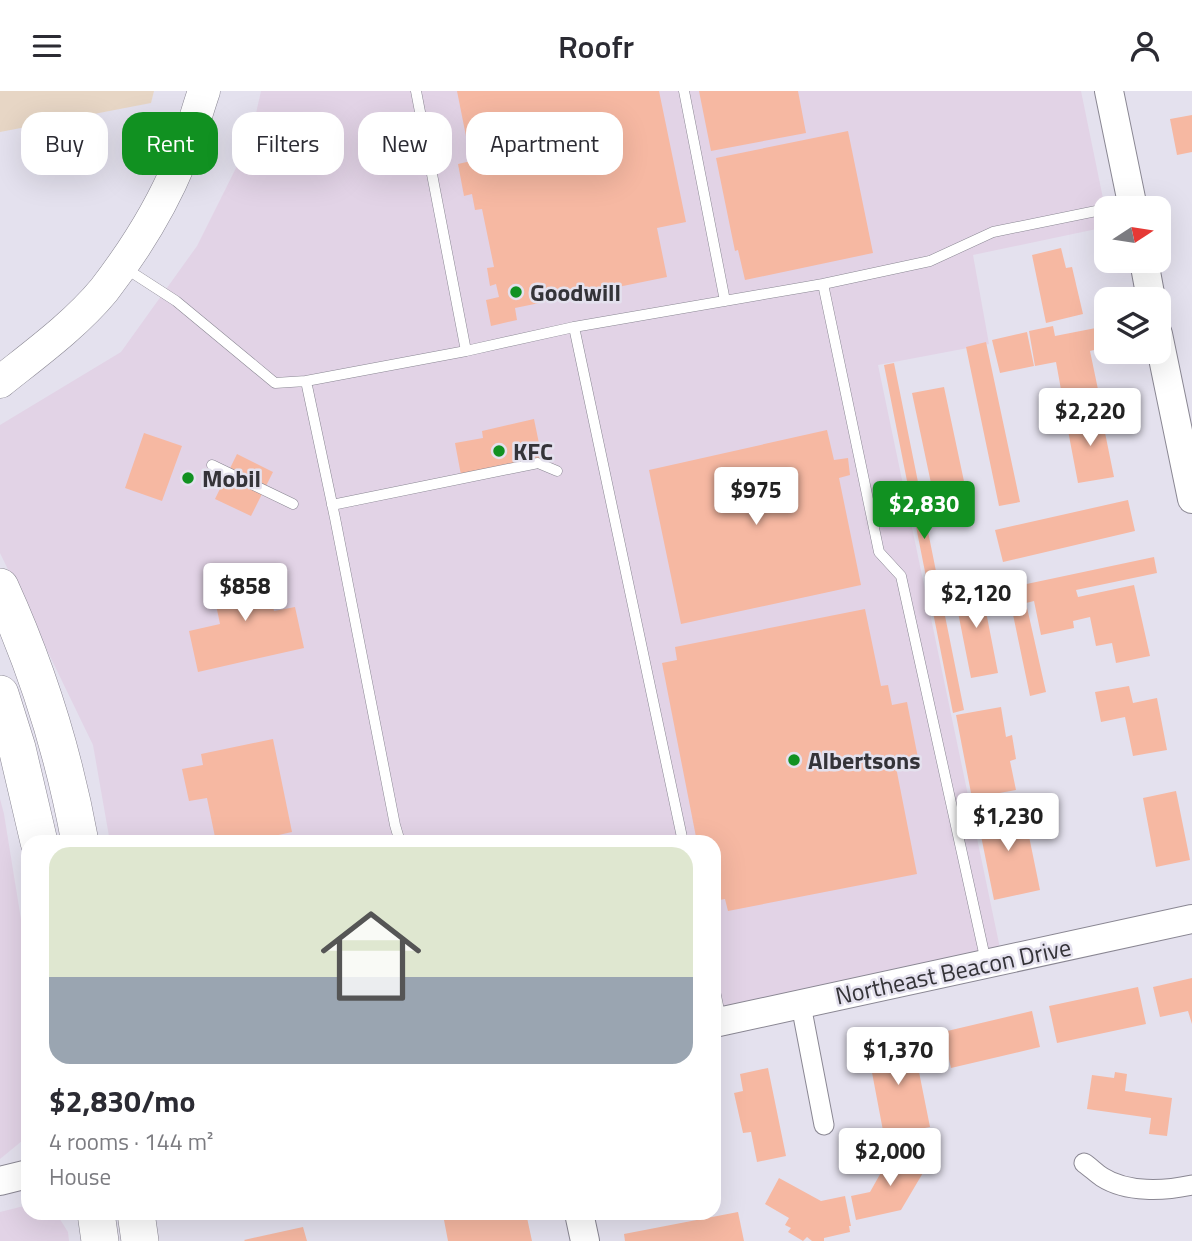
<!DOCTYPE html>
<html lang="en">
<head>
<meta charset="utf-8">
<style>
	:root { --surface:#fff; --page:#f2f2f3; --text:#2b2b33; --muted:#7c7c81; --accent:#119121 }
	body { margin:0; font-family:"Titillium Web",sans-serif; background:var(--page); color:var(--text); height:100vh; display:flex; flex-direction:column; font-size:26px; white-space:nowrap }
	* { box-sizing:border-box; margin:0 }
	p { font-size:23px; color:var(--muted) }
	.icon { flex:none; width:38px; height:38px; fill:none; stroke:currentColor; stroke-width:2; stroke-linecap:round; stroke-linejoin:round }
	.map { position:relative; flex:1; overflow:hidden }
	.sheet { position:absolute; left:21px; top:744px; width:700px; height:385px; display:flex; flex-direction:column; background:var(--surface); border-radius:21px; box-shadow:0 7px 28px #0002 }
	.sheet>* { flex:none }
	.guide { position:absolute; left:21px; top:21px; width:700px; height:63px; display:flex; gap:14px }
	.needle { width:46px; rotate:78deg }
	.fabs { position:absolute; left:1094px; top:105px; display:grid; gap:14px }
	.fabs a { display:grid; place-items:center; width:77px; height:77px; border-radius:14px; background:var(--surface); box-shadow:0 7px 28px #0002; font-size:35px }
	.price { position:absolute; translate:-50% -60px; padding:0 16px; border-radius:7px; background:#fff; color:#222; font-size:23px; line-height:46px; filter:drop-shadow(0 2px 4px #0008) }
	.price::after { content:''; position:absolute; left:50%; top:42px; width:21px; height:16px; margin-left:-10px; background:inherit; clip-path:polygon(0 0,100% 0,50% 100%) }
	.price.current { background:var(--accent); color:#fff }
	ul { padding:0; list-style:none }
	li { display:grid; align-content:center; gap:14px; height:371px; padding:0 28px }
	li span { display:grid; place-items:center; height:217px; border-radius:21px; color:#555 }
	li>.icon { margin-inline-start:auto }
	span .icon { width:126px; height:126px; fill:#fffc; stroke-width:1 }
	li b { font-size:30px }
	.tag { padding:0 24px; border-radius:21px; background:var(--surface); box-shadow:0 7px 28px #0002; font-size:24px; line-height:63px }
	.tag.current { background:var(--accent); color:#fff }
	header { display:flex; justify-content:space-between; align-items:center; height:91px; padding:0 28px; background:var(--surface); font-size:32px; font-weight:600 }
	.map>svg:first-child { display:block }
</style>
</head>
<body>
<header><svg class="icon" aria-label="menu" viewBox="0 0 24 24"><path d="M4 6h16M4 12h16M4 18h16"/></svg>Roofr<svg class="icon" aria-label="person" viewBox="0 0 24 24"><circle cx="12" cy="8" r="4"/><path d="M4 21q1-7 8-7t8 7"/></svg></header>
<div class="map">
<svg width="1192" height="1150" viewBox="0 0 1192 1150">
	<rect width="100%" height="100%" fill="#e4e1ee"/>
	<path fill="#e2d3e6" d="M261,0H1081L1106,122V136L973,164L989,253L878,274L1001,862L714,924V751H110L93,654L0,462V334L121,261L197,155L250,49Z
		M0,708L4,723L28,872V1045L0,1068Z
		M28,1114V1122H56L68,1141L69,1150H0V1121Z"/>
	<path fill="#e7d6c5" d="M0,0H154L151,12L0,41Z"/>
	<path fill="#f6b8a2" d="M457,0H659L686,131L657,137L667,186L515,217L517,229L491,235L486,209L499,206L496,193L490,195L487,177L494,176L482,118L475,119L472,103L464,105L458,73L471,70Z
		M699,0H798L806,42L711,60Z
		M1192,24V61L1177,64L1170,28Z
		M848,40L873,162L745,189L738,159L735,160L716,67Z
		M1061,157L1066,177L1072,176L1083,223L1046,232L1032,164Z
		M1053,235L1055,245L1106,235V256L1090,260L1100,308L1064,315L1056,271L1035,275L1029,240Z
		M1027,241L1034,275L1000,282L992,249Z
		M986,251L1020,411L999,415L966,256Z
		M894,272L964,619L953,622L884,274Z
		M944,296L972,428L940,435L912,302Z
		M1101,322L1114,386L1078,392L1066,329Z
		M534,328L542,367L461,384L455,352L483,347L482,340Z
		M827,339L834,369L848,367L850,384L839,387L861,494L681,533L649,379Z
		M144,342L182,355L162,410L125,397Z
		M237,363L273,381L251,425L215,408Z
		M1128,409L1135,440L1003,471L995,439Z
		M1154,466L1157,482L1076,499L1078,506L1134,494L1150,565L1116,572L1112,552L1096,555L1090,526L1073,530L1074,537L1041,544L1034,510L1026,512L1046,601L1030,605L1011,514L1016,512L1013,496Z
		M264,474L274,520L295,516L304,557L198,581L189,540L220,533L210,485Z
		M980,490L998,582L971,587L953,496Z
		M865,518L881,595L888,594L892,614L907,611L918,667L895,671L917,783L728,820L725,808L714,810V751H697L662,572L677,569L675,556Z
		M1129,595L1133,612L1157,607L1167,659L1133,665L1125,626L1101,631L1095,601Z
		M1001,616L1006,646L1012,644L1016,668L1010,670L1016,699L972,707L956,624Z
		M273,648L292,741L247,751H216L207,707L189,710L182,678L203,674L201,663Z
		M1176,700L1190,769L1156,776L1143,707Z
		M1023,716L1040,799L994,809L977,725Z
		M1192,887V933L1188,920L1160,926L1153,896Z
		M1138,896L1146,933L1057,952L1049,915Z
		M1032,920L1040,956L951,977L943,941Z
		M912,946L930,1036L884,1045L867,955Z
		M768,977L786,1065L757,1071L751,1041L743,1042L734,1002L743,1000L740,983Z
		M1115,981L1127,983L1125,1000L1172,1007L1167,1045L1149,1043L1151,1027L1087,1018L1092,984L1114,987Z
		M900,1059L927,1075L901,1119L856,1129L851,1105L870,1101L883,1078L887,1081Z
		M779,1087L821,1110L845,1105L851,1135H849L850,1141L824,1147V1150H812L807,1146L803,1150L788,1141L791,1137L785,1134L789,1127L765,1113Z
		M738,1121L744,1150H625L624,1143Z
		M482,1122H526L532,1150H448L444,1129Z
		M303,1136L307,1150H245L244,1149Z"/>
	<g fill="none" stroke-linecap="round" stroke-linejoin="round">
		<defs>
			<path id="lane" d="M416,0L466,260
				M684,0L725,210
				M125,177L176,210L275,292L306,290
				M823,193L930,170L993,141L1106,118
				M212,374L293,413
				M332,414L538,372L557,380
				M400,751L395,734L335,427L306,290L466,260L574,236
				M683,751L574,236L823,193L879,461L901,485L986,871
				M714,895L721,929"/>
			<path id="street" d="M801,914L824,1034
				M1084,1072C1090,1076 1096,1082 1102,1086C1127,1102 1164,1100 1192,1094"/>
			<path id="secondary" d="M1109,0L1133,117
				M1144,170L1151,208
				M1158,243L1192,408
				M714,932L1192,828
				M0,1090L28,1083
				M579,1122L585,1150"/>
			<path id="primary" d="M0,291C35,263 75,234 104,199C134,160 161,117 180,71C190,48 196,23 204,0"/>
			<path id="highway" d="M0,496C37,577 64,663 80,751
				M0,603L17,657L39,751
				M96,1122L100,1150
				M136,1122L140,1150"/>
		</defs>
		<use href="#lane" stroke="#8a8793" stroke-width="11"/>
		<use href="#street" stroke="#8a8793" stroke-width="21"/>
		<use href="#secondary" stroke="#8a8793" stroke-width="30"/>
		<use href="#primary" stroke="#8a8793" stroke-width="33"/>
		<use href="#highway" stroke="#8a8793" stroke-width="38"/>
		<use href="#lane" stroke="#fff" stroke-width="10"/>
		<use href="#street" stroke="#fff" stroke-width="19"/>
		<use href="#secondary" stroke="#fff" stroke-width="28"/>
		<use href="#primary" stroke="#fff" stroke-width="32"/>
		<use href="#highway" stroke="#fff" stroke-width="37"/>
	</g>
	<g fill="#119121" stroke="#e4e1ee" stroke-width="2.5">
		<circle cx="516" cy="201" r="7"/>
		<circle cx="499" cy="360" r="7"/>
		<circle cx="188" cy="387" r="7"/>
		<circle cx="794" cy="669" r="7"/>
	</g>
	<g text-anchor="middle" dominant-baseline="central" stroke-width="5" stroke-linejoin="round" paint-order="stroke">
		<g font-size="24" font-weight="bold" fill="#343338" stroke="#e4e1ee" text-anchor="start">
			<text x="530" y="201">Goodwill</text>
			<text x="513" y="360">KFC</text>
			<text x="202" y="387">Mobil</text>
			<text x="808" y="669">Albertsons</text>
		</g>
		<g font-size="24" fill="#343338" stroke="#e4e1ee">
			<text transform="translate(953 880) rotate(-12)">Northeast Beacon Drive</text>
		</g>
	</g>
</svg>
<div class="fabs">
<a><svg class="needle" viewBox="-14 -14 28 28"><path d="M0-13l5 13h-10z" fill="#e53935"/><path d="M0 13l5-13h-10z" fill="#7c7c81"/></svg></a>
<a><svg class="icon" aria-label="layers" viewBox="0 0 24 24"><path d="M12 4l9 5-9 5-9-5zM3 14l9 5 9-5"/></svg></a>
</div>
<b class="price" style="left:1090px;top:357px">$2,220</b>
<b class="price" style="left:756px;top:436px">$975</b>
<b class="price current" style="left:924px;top:450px">$2,830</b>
<b class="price" style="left:245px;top:532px">$858</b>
<b class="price" style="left:976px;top:539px">$2,120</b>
<b class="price" style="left:1008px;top:762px">$1,230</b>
<b class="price" style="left:898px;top:996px">$1,370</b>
<b class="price" style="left:890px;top:1097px">$2,000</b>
<div class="guide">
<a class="tag">Buy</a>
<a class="tag current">Rent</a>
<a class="tag">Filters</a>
<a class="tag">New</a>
<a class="tag">Apartment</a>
</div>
<section class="sheet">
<ul>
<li><span style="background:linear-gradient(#dfe7d0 60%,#9aa5b1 0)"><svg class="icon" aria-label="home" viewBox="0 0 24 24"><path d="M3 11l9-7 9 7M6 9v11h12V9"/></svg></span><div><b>$2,830/mo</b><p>4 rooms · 144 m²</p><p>House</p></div></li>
</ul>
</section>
</div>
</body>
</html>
